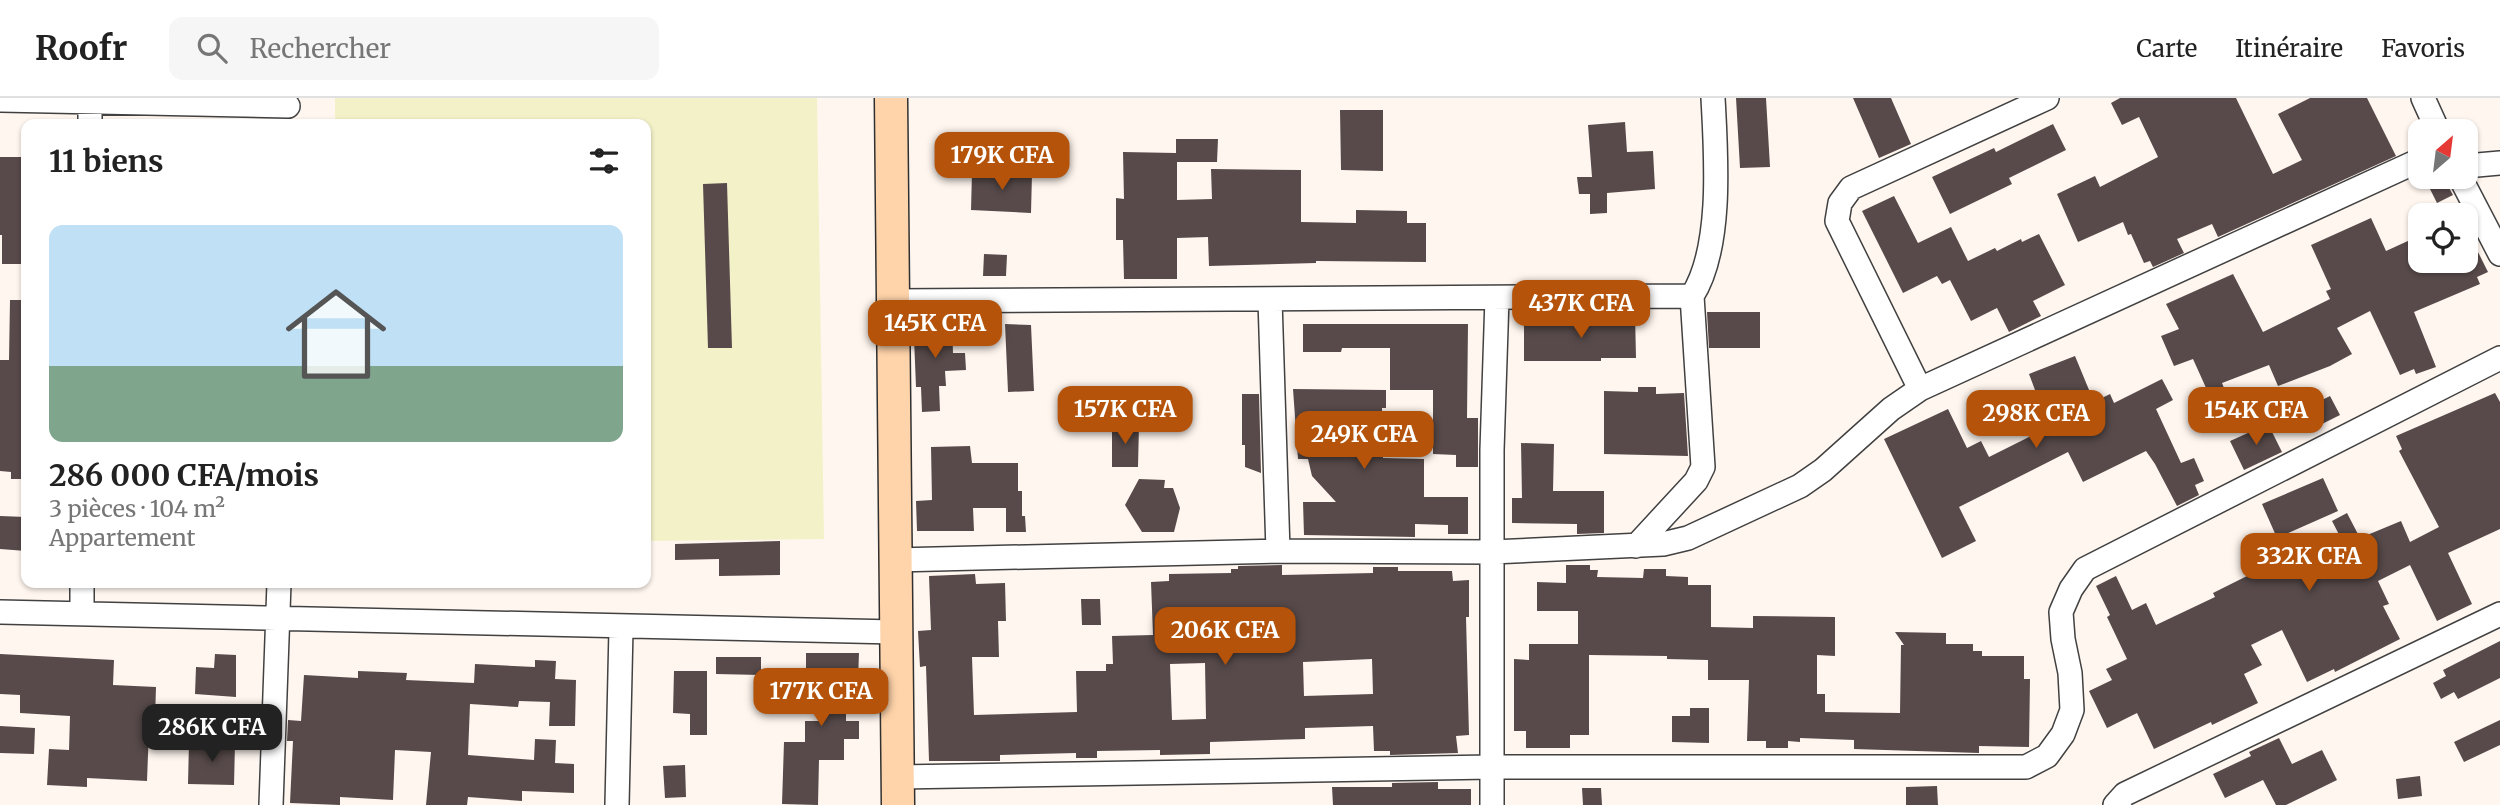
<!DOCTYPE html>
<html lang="fr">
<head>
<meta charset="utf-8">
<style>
	:root { --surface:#fff; --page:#f6f6f6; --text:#222; --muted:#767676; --line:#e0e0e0; --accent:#b45309 }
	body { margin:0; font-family:Merriweather,serif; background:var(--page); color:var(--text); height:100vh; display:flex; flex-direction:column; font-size:26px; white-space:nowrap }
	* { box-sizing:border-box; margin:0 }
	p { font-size:23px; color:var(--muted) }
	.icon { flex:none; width:38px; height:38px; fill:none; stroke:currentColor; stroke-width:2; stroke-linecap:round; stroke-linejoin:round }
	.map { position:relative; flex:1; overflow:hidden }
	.details { position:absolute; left:21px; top:21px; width:630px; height:469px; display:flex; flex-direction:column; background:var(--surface); border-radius:14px; box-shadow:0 2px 5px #0004 }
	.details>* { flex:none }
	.needle { width:46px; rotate:28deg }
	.fabs { position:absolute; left:2408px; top:21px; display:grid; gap:14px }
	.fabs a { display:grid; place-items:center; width:70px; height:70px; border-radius:14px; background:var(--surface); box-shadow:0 2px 5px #0004; font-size:35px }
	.price { position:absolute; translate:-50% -60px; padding:0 16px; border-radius:14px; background:var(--accent); color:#fff; font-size:23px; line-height:46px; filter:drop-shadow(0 2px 4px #0008) }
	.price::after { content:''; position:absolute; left:50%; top:42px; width:21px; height:16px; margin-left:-10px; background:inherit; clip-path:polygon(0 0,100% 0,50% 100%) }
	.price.active { background:#222; color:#fff }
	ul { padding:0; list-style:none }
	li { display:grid; align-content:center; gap:14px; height:371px; padding:0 28px }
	li span { display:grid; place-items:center; height:217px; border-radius:14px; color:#555 }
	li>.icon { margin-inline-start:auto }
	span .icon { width:126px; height:126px; fill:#fffc; stroke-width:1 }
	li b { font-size:30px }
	h2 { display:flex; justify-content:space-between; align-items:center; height:84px; padding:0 28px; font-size:30px }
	header { display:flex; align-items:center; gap:42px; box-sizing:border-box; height:98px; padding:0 35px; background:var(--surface); border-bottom:2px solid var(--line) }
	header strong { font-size:33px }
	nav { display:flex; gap:38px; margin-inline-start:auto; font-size:24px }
	.search { width:490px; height:63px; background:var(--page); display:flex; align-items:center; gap:18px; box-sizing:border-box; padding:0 24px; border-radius:14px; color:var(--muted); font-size:26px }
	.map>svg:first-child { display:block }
</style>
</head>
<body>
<header>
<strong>Roofr</strong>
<div class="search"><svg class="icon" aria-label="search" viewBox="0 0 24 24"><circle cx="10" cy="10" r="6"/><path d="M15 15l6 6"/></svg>Rechercher</div>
<nav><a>Carte</a><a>Itinéraire</a><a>Favoris</a></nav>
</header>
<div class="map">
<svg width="2500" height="707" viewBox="0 0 2500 707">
	<rect width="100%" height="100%" fill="#fff6ef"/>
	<path fill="#f3f1c8" d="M335,0H817L824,441L646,443V26H335Z"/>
	<path fill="#584a4a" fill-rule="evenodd" d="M1736,0H1766L1770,69L1740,70Z
		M1853,0H1891L1911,46L1879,60Z
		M2120,0H2236L2273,76L2302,62L2278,16L2310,0H2367L2396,58L2218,139L2212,126L2177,141L2184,155L2153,169L2150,163L2144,165L2131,136L2128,137L2123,124L2078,144L2057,96L2095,78L2100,89L2158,59L2139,19L2122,27L2111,5Z
		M1340,12H1383V73L1341,72Z
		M1625,24L1627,54L1653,53L1655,91L1607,95V115L1590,116V96H1579L1577,79H1592L1588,27Z
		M2053,26L2066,52L2009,80L2012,86L1950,116L1932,79L1994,50L1996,54Z
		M1176,41H1218L1217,64H1177V102L1212,101L1211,71L1301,72V124L1356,125V112L1407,113V125H1426V164L1316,163V165L1209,168L1208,139L1177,140V181H1124L1123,142H1116V100L1124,101L1123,54L1176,55Z
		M0,59H26V166H2V137H0Z
		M972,74L1032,76L1031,115L971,112Z
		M2439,79H2443L2453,97L2437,105L2427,85Z
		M727,85L732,250H708L703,86Z
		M1894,98L1918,145L1951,129L1968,163L1995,150L1997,153L2021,141L2022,144L2039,136L2065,187L2033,203L2041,218L2009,234L1997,210L1971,223L1950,182L1942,186L1937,178L1903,195L1862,113Z
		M2371,120L2386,153L2410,142L2426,175L2454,163H2466V157L2477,152L2488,174L2477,179L2480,186L2414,214L2436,269L2416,276L2414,271L2400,277L2370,213L2337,230L2352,256L2330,268L2278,288L2269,267L2222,285L2237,322L2219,331L2203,293L2207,292L2193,261L2174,268L2161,238L2179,231L2166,206L2233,176L2263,234L2330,201L2326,193L2331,191L2311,147Z
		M984,156L1007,157L1006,178H983Z
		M10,202H26V381H11V374L0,373V262H9Z
		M1707,214H1760V250H1709Z
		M1610,215H1635L1636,260H1601V263H1524V223H1610Z
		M920,219H938V225L952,224L953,255H965L966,272L945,273L946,288H939L940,313L922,314L921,289H916L914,240H921Z
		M1005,226L1031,227L1034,293L1008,294Z
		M1303,226H1468L1467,320H1478V369H1456V357L1433,356V292H1390V250H1342L1341,254H1303Z
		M2075,258L2094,304L2110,296L2114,305L2162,281L2173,302L2156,311L2181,365L2194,360L2204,383L2195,387L2199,397L2177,408L2155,366L2146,353L2083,384L2068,354L1959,409L1976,443L1942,460L1884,341L1948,311L1967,350L1981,343L1989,359L2049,329L2029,276Z
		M1638,289H1656V296L1684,295L1688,358L1604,356V293L1638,294Z
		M1293,291L1386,292V310H1382L1383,360L1424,361V399H1468V436H1448V427L1415,426V439L1304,437L1303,404H1336L1312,378L1308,361H1298Z
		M2495,295L2500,304V431L2448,455L2472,506L2437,523L2410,467L2378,483L2389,506L2383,508L2400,541L2335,574L2334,571L2307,584L2282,532L2251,547L2262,567L2244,576L2258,605L2212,627L2211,624L2154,651L2137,615L2107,630L2089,593L2112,582L2106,571L2127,561L2107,519L2110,517L2096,488L2116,478L2132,512L2146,505L2156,527L2215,499L2213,495L2299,452L2308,470L2347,452L2332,423L2347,415L2360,440L2401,423L2410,444L2439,429L2399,353L2402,351L2396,338Z
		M1242,296H1259L1261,375L1245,369V347H1242Z
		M2330,298L2340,317L2314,330L2304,311Z
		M2268,326L2282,354L2244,372L2230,343Z
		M1112,327H1139L1138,369H1112Z
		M1521,345L1554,346L1553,393H1604V435L1577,436V426L1512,425V400H1522Z
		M970,348L972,365H1018V393H1022V418H1025L1026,434H1006V410H973L974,433H917L916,403L932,402L931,349Z
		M2323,380L2338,413L2277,440L2262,406Z
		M1139,381L1165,382L1164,390H1173L1180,410L1174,434H1142L1125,407Z
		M0,418L26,419V453L0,451Z
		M780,443V477L719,478V461L675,462V446Z
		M1282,467V477L1373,475V469H1398V473H1452L1453,483L1469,482V519H1466L1469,637L1456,638L1458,655L1390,657V653H1374L1373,628L1305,630V641L1210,644V656L1160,657V652L1097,653V660H1076V655L1000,657V663H929L926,568L920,569L918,533L931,532L929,478L975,476L976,486L1005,485L1006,523H998L999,559H972L974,617L1077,614L1076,573H1106V566H1113L1112,538L1153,537L1151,484L1169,483V476L1231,475V471H1238V468ZM1372,561L1373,596L1304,598L1303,564ZM1205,565L1206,621L1172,622L1170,566Z
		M1566,467H1590V472H1598L1597,479L1643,480L1644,471H1666V478L1688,479V487H1711V529L1753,530V518L1835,519V558L1817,557V596H1825V614L1900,615L1901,547H1904L1895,534L1946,535V546H1973V553H1982V558H2024V581H2030L2029,649L1979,648V655L1854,651V642L1800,640V644L1788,643V650H1766V643H1747L1749,582H1708V562L1667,561V558L1589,557V637H1570V650H1526V633H1514V561L1529,562V546H1578V513H1537V484L1566,485Z
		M1081,501H1100L1101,527H1082Z
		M2500,543V580L2458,601L2454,594L2441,601L2433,585L2446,578L2443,572Z
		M806,555H859L858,582H846V623H859V641H844V662H819L818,707L782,706L784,644H805V623H823V582H806Z
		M0,556L114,562L113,587L156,589L155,621H151L149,631L147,683L87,680V689L47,687L49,651L69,652L70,618L20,615V597L0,596Z
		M215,556L236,557V599L195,596L196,569L214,570Z
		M716,559H761V577L716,576Z
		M535,562L556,563L555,581L576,582L575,628H549L550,604L519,603L518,609L470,606L468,657L534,662L535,641L556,642L555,665L574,666V695L522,693V703L468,699L467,707H426L431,654L395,652L393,702L340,699V707L290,705L293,643H287L288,622L301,623L304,577L358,580V573L407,575L406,582L474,585L475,566L535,569Z
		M674,573H707V637H690V616L673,615Z
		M1690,610H1709V645L1672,644V618H1690Z
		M2500,622V647L2464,664L2454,644Z
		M0,628L35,630L34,656L0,655Z
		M2279,640L2292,666L2322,652L2337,682L2286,707H2276L2263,682L2225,700L2213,676L2251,658L2249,654Z
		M189,644L235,645L234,687L188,686Z
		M685,667L686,699L665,700L663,668Z
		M2420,678L2422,698L2398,701L2396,681Z
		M1438,684V691H1471V707H1333L1332,689H1392V685Z
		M1937,688L1938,707H1906V689Z
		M1582,690H1601L1602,707H1583Z"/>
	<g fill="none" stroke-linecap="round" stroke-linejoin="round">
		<defs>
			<path id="street" d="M2423,0L2438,33
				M0,2L288,8
				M90,26V3
				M2466,68L2500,65
				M2460,79L2500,156
				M1270,202L1278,453
				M893,203L1692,198
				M1920,291L1837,123L1840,105L1851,90L2047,0
				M1636,448L1696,383L1703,369L1692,198C1723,150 1716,56 1713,0
				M895,462L1278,453L1492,454L1663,446L1688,440L1800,388L1823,372L1891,311L1920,291L2420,62
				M0,514C298,520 596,530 895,534
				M82,515V485
				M898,679L1491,669H2026L2047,658L2063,636L2072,612L2070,575L2063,541L2061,514L2071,491L2085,471L2500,260
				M271,707L279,485
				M617,707L621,531
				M1492,707V352L1497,200
				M2115,707L2125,696L2500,516"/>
			<path id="secondary" d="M891,0L898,707"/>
		</defs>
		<use href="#street" stroke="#414141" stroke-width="26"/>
		<use href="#secondary" stroke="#303030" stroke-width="35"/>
		<use href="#street" stroke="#fff" stroke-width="23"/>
		<use href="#secondary" stroke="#ffd4aa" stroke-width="32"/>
	</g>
</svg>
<div class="fabs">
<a><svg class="needle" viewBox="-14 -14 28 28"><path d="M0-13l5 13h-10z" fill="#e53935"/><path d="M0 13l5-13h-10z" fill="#767676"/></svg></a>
<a><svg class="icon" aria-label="locate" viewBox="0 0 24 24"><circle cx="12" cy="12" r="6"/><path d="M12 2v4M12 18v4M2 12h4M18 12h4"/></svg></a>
</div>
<b class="price" style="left:1002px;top:94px">179K CFA</b>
<b class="price" style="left:1581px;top:242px">437K CFA</b>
<b class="price" style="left:935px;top:262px">145K CFA</b>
<b class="price" style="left:1125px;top:348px">157K CFA</b>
<b class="price" style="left:2256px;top:349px">154K CFA</b>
<b class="price" style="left:2036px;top:352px">298K CFA</b>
<b class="price" style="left:1364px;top:373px">249K CFA</b>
<b class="price" style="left:2309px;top:495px">332K CFA</b>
<b class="price" style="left:1225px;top:569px">206K CFA</b>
<b class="price" style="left:821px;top:630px">177K CFA</b>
<b class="price active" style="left:212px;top:666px">286K CFA</b>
<section class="details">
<h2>11 biens<svg class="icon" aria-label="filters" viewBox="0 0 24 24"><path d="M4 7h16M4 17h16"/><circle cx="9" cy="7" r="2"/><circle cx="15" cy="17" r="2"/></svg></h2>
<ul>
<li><span style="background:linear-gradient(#bfe0f5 65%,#7fa58c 0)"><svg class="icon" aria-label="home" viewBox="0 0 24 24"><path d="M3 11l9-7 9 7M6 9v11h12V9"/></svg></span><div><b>286 000 CFA/mois</b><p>3 pièces · 104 m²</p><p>Appartement</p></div></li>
</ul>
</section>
</div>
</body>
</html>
